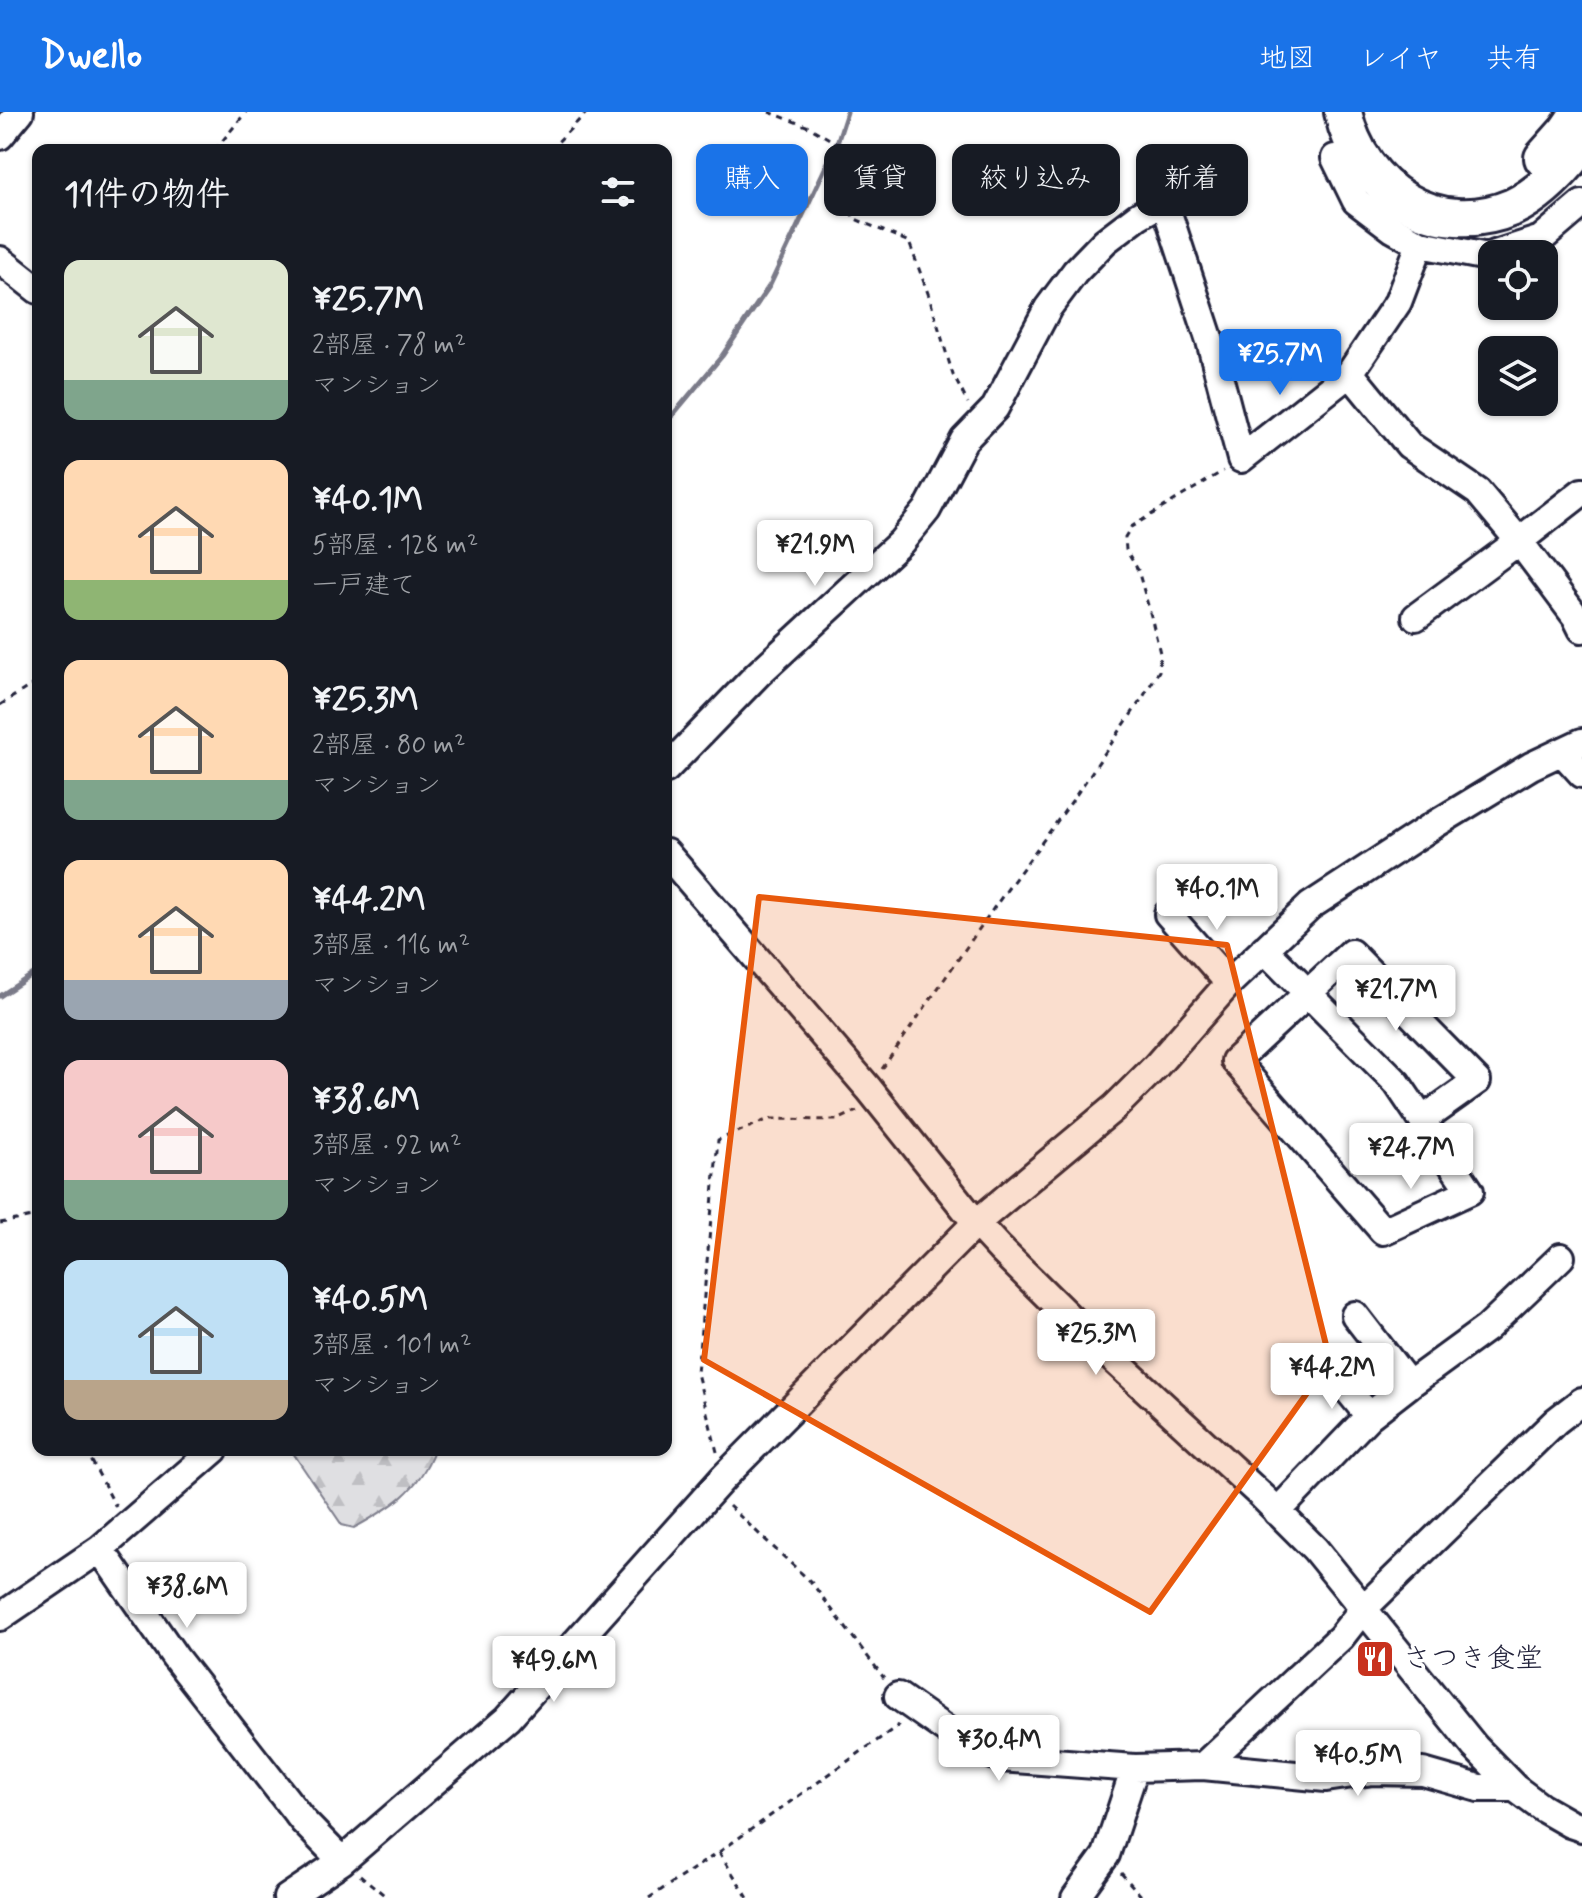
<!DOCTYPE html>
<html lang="ja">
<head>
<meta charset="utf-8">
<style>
	:root { --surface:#171b24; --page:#242831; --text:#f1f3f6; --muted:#9ea1a6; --accent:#1a73e8 }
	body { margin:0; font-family:Mynerve,"Klee One",sans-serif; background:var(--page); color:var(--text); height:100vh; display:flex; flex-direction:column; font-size:30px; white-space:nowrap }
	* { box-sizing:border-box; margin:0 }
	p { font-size:26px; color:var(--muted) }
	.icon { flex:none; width:44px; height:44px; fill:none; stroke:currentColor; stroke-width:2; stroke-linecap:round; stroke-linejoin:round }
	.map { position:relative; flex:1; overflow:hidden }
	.sheet { position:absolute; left:32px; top:32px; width:640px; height:1312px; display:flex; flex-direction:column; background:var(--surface); border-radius:16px; box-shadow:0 2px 6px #0004 }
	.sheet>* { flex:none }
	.top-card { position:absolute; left:696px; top:32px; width:760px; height:72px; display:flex; gap:16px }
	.tools { position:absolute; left:1478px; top:128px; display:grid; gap:16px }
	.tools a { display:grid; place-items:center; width:80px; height:80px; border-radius:16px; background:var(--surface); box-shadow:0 2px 6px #0004; font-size:40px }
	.price { position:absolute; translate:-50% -68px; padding:0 18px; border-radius:8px; background:#fff; color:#222; font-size:26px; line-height:52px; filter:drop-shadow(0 2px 4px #0008) }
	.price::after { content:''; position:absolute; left:50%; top:48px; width:24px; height:18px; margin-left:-12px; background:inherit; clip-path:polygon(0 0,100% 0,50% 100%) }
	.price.current { background:var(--accent); color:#fff }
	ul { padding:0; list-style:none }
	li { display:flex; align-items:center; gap:24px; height:200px; padding:0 32px }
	li span { display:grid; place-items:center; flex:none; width:224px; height:160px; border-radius:16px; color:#555 }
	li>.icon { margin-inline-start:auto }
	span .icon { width:96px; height:96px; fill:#fffc; stroke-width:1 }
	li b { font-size:34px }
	h2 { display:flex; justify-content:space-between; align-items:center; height:96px; padding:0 32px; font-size:34px }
	.tag { padding:0 28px; border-radius:16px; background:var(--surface); box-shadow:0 2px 6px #0004; font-size:28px; line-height:72px }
	.tag.current { background:var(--accent); color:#fff }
	header { display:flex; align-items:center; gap:48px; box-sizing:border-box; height:112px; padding:0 40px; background:var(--accent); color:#fff }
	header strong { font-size:38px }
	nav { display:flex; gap:44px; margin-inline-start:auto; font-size:28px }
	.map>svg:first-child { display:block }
</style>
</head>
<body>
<header>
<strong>Dwello</strong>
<nav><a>地図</a><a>レイヤ</a><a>共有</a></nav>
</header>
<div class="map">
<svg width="1582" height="1786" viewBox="0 0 1582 1786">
	<defs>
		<pattern id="forest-firs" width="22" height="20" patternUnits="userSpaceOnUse" patternTransform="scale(2)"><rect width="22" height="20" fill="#dfdfe2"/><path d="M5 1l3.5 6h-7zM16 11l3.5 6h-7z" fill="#bfbfc3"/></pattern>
	</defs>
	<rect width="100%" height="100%" fill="#fff"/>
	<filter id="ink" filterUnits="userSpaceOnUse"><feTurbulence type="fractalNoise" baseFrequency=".0125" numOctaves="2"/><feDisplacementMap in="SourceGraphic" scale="16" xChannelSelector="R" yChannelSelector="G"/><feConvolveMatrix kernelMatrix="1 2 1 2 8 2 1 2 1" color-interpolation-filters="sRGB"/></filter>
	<g filter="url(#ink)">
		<path fill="url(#forest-firs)" stroke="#80808e" stroke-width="2" d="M291,1338H434C419,1379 390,1396 354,1416L342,1413Z"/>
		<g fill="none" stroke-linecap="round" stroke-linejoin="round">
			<path stroke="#7a7a88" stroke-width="5" d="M666,311L722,244L770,173L837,31L847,0
				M0,884L38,859"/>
			<defs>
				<path id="minor" d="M0,24L20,0
					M1335,46L1356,89L1393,117L1420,132
					M1495,142L1541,127L1582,92
					M1492,143L1488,145L1420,132L1398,190L1350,261L1409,333L1478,380L1519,429L1582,380
					M0,148L38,178
					M1416,505L1519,429L1576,505L1582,517
					M1562,640L1582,662
					M666,657L758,562L901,430L927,398L964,328L995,296L1048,196L1075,160L1105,129L1138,104L1164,89L1210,229L1241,347L1350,261
					M666,741L869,977L976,1111L1000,1137L1088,1224L1263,1385L1315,1437L1475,1635L1515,1676L1542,1696L1570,1712L1582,1716
					M1168,802L1229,871
					M1264,837L1397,971L1470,1079L1383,1119L1235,949L1351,841L1477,969L1422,1008
					M1334,1261L1369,1304
					M1406,1275L1487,1216L1561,1145
					M1277,1400L1369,1304L1409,1273L1355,1203
					M100,1437L214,1338
					M0,1505L100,1437L175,1545L303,1709L342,1749
					M898,1584L965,1631L1000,1646L1135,1656L1203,1654L1326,1666L1373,1659L1423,1660L1479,1676H1515
					M1203,1654L1341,1525L1363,1497L1556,1309L1582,1289
					M287,1786L342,1749L508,1606L724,1365L976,1111L1115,995L1156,954L1229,871L1310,794L1434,713L1531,654L1582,630
					M1075,1786L1106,1743L1135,1656"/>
				<path id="highway" d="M1343,0C1360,78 1436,128 1513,95C1541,82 1563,58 1582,33
					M1543,46L1567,19L1580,0"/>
			</defs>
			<use href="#minor" stroke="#22223b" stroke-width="32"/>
			<use href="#highway" stroke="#22223b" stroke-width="42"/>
			<path stroke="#22223b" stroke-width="3" stroke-dasharray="6 6" stroke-linecap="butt" d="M769,0L809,15L838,32L853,106L909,130L929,184L953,263L968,291
				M215,38L246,0
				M550,38L587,0
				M0,593L38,569
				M882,957L993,797L1072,689L1143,585L1159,559L1160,541L1151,504L1138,458L1126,438L1125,425L1131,415L1223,359
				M0,1111L38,1104
				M86,1338L116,1395
				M717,1340L697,1261L718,1028L769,1007L837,1008L857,999
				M729,1394L811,1470L884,1566
				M719,1740L748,1786
				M1121,1761L1143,1786
				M360,1763L388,1786
				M649,1786L719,1740L899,1613"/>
			<use href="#minor" stroke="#fff" stroke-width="26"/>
			<use href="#highway" stroke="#fff" stroke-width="36"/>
		</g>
	</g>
	<path fill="#e8590c" fill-opacity="0.2" stroke="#e8590c" stroke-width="6" stroke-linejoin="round" d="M759,785L1227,833L1330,1249L1150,1500L704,1248Z"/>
	<defs>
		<symbol id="restaurant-square" viewBox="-11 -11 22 22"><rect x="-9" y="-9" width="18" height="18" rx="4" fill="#c8321e" stroke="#fff"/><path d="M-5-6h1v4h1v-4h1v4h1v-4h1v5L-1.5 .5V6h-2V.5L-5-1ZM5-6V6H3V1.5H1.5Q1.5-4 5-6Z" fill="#fff"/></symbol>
	</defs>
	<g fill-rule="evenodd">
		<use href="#restaurant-square" x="1353" y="1525" width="44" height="44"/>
	</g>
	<g text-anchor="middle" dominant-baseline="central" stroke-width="7" stroke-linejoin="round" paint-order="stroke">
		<g font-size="28" fill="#22223b" stroke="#fff" text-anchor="start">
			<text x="1403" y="1547">さつき食堂</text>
		</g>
	</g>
</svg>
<div class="tools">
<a><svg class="icon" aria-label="locate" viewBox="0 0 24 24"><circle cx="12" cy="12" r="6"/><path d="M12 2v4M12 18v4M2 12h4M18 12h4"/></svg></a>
<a><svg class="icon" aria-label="layers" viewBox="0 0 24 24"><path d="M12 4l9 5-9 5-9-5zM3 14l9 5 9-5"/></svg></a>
</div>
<b class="price current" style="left:1280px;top:285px">¥25.7M</b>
<b class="price" style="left:815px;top:476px">¥21.9M</b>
<b class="price" style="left:1217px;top:820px">¥40.1M</b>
<b class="price" style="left:1396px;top:921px">¥21.7M</b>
<b class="price" style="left:1411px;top:1079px">¥24.7M</b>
<b class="price" style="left:1096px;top:1265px">¥25.3M</b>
<b class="price" style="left:1332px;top:1299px">¥44.2M</b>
<b class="price" style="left:187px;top:1518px">¥38.6M</b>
<b class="price" style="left:554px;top:1592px">¥49.6M</b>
<b class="price" style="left:999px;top:1671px">¥30.4M</b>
<b class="price" style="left:1358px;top:1686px">¥40.5M</b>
<div class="top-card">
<a class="tag current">購入</a>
<a class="tag">賃貸</a>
<a class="tag">絞り込み</a>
<a class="tag">新着</a>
</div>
<section class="sheet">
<h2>11件の物件<svg class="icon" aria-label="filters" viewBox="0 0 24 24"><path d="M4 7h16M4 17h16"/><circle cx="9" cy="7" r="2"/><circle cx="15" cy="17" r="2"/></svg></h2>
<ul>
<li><span style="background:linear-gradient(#dfe7d0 75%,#7fa58c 0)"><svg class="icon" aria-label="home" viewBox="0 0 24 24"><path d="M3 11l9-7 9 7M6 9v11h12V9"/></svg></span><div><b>¥25.7M</b><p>2部屋 · 78 m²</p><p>マンション</p></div></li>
<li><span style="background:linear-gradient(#ffd9b3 75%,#8fb573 0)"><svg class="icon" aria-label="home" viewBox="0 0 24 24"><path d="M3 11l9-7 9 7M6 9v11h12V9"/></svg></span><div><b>¥40.1M</b><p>5部屋 · 128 m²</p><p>一戸建て</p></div></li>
<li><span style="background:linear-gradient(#ffd9b3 75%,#7fa58c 0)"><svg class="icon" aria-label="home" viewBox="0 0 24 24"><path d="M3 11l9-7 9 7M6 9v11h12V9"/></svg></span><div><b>¥25.3M</b><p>2部屋 · 80 m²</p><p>マンション</p></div></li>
<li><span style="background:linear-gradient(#ffd9b3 75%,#9aa5b1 0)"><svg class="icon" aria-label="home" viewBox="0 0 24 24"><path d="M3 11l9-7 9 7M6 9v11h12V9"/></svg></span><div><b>¥44.2M</b><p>3部屋 · 116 m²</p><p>マンション</p></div></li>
<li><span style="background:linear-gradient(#f6c9c9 75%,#7fa58c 0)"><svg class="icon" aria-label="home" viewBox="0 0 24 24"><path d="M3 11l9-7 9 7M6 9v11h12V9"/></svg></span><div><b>¥38.6M</b><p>3部屋 · 92 m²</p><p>マンション</p></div></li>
<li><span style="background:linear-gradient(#bfe0f5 75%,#b9a48a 0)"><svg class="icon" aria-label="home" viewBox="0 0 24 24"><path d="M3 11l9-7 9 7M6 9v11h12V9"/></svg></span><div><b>¥40.5M</b><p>3部屋 · 101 m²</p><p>マンション</p></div></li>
</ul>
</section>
</div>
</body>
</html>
